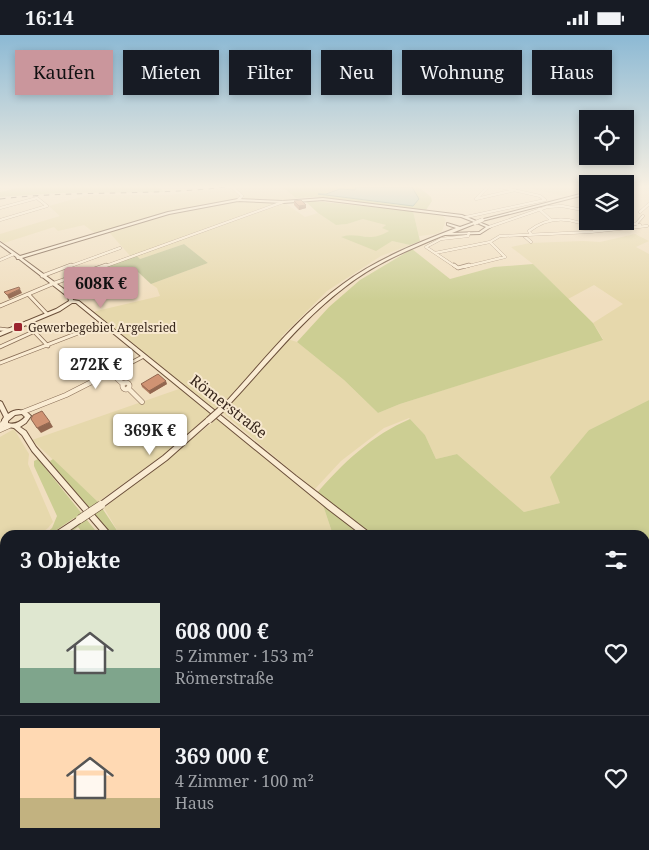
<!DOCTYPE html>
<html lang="de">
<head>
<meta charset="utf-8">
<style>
	:root { --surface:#171b24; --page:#242831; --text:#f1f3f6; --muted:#9ea1a6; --line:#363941; --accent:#ca969c }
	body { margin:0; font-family:"Noto Serif",serif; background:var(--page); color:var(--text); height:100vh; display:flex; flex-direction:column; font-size:19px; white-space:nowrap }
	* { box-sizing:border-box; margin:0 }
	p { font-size:16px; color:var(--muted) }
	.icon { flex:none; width:28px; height:28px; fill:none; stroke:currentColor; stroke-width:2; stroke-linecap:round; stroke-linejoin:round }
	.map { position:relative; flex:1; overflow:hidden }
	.panel { position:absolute; left:0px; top:495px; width:650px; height:320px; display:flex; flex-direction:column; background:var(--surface); border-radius:15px 15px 0 0; box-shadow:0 2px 8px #0003 }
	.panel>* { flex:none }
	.hud { position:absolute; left:15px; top:15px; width:620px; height:45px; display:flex; gap:10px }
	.buttons { position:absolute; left:579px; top:75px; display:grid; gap:10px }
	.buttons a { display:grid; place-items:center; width:55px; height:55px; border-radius:0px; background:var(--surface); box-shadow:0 2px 8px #0003; font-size:25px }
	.price { position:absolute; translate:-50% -42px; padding:0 11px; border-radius:5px; background:#fff; color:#222; font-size:16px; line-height:32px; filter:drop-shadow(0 1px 2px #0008) }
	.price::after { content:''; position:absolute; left:50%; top:30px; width:15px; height:11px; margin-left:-8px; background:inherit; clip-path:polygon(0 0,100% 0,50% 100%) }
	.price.on { background:var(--accent); color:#111 }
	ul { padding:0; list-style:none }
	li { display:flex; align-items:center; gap:15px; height:125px; padding:0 20px }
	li+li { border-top:1px solid var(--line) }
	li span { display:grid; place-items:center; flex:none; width:140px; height:100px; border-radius:0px; color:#555 }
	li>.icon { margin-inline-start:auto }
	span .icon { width:60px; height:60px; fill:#fffc; stroke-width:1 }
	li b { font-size:21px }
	h2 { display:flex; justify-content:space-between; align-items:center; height:60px; padding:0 20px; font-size:21px }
	.pill { padding:0 18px; border-radius:0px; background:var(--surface); box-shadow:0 2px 8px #0003; font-size:18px; line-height:45px }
	.pill.on { background:var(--accent); color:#111 }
	.status { display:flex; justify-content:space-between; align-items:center; height:35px; padding:0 25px; background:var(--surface); direction:ltr }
	.status svg { height:14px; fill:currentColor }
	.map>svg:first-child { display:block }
</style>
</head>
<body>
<div class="status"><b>16:14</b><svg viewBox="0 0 49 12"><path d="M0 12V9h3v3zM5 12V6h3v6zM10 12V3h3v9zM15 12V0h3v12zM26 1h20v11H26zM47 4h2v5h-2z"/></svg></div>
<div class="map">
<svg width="649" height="815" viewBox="0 0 649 815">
	<rect width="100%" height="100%" fill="#f0debf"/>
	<path fill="#e6d8ac" d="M234,152H282L296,163L304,165L285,168L305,182L318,178L336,190L347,189L363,184L374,186L386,190L383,193L389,196L377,203L349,200L342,203L392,206L410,210L381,221L327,256L281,302L297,307L344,345L378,378L400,369L603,304L593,288L623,269L594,250L568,264L533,229L511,212L530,208L583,206L600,207L635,199L649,206L636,212L649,219V365L589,395L560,468L524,477L457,419L436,424L425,400L409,383L384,393L341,426L314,455L217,373L162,421L98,467L32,405L179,354L88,278L160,261L157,253L151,249L208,228L184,209L140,224L132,223L108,196L96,199L84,190L58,196L54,192L4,208L0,205V199L60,181L49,171L88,160H170Z
		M525,152H587V155L564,161Z
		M413,176L443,181L446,185L442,196L436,199L419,201Z
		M217,384L323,470L333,500H120L104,473Z
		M14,394L29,419L28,429L53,487L48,493L39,500H5V523L0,527V402Z
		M645,582L649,584V694H645Z"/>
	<path fill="#ccce93" d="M22,152H158L164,157L59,158L0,162V157Z
		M282,152H356L355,155L340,154L322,159L400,170L415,155L412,152H419L431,162L432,166L426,175L314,162L296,163Z
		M304,165L413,176L420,206L410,210L392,206L376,216L341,202C360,196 367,209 389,196L382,193L386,190L363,184L347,189L336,190L318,178Z
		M412,214L450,244L494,232L533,229L593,288L603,305L400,369L378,378L344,345L297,307L329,272L360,245Z
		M649,365V584L645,582V500H333L323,470L326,469L316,459C343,428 372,400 410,384L425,400L436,424L457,419L524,477L560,468L550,442L589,395Z
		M38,424L99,500H84L78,492L67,500H62L77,490L74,483L49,500H44L52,493L57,481L34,431V426Z
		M53,424L98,467L120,500H110L54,434L50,426Z
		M0,668L5,669V747H0Z
		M0,796H5V810H91L84,815H0Z
		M112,810H181V815H103Z"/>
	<path fill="#c0c293" d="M184,209L208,228L151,249L138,237L114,245L101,233L137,221L140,224Z"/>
	<path fill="#a3c1b6" stroke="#699083" d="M356,152H412L419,164L413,171L318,159H326L340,154L355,155Z"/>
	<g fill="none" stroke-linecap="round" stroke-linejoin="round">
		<defs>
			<path id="street-far2" d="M232,152L242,161L238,165
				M500,152L540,161L545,165
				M476,164L515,155
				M476,164L488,152
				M0,173L37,163L47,171
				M539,174L551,185
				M579,174L585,168
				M640,177L649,169
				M466,182L545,165
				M0,185L47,171
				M622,186L640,190
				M636,189L643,181
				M489,192L547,172L562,171L588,176
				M531,199L529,196C551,179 574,182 597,196
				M523,200L531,207
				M435,218L490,207L500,201L590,197L647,191
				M0,225L14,219
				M68,232L120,213
				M103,232L283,167
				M456,232L426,212L441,204L468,201L469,198
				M464,232L505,222L490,207"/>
			<path id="street-far1" d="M454,230L458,233L469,230
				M42,241L71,230
				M29,260L47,279
				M0,271L52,249L106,230
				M26,288L48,311
				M0,294L9,295
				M0,312L35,296
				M0,328L104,288
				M123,332L144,321"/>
			<path id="street" d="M111,338L123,349
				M122.5 351a3.5 3.5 0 1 1 7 0a3.5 3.5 0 1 1-7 0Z
				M128,353L142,367
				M23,377L66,360L125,330
				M0,391L4,387
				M0,395L9,391"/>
			<path id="secondary" d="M588,157V159L482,186L480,185Z
				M323,163L462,180L491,192L480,199L445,200L442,201C408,215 374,229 345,252C300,286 266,331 228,371H224L223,370L224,369C262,328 297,282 343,249C377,224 417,208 456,193L447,190V188L460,192L474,187L461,182L323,165L283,168L238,166L169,179L22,223L72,260L73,265L79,266L296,441L370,498L371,500H362L328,474L76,268H72L60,276L0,301V297L56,274L69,266L68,262L19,224H17L16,222L0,210V207L20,221L168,177L238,164L283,166ZM477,188L486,192L479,197L452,198Z
				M0,366L2,367L8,379C16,373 25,374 31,381L26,388L20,392L26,396L36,412L112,500H104L32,416L22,400L14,393L3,391L2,385L4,382L0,374ZM22,379L25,382C20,387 15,390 8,388V386L15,380Z
				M207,383H211L212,385L167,425L103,472L101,473L99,472L98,470L99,468L163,421Z
				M80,481L83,482L84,484L83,486L63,500H53L54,498Z
				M5,533V542L0,545V536Z
				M645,694L649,696V706L645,704Z"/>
			<path id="primary" d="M0,656L5,657V667L0,666Z
				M182,810H200V815H183Z"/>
			<path id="highway" d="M645,729H649V741H645Z
				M645,744H649V756H645Z
				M0,755H5V767H0Z
				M645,768H649V780H645Z
				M5,777V789L0,790V778Z
				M649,784V796L645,797V785Z
				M88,810H106L104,815H86Z
				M416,810H485L482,815H415Z"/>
		</defs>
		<use href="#street-far2" stroke="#896e57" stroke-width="3"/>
		<use href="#street-far1" stroke="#896e57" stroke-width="4.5"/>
		<use href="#street" stroke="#896e57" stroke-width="5.5"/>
		<use href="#secondary" stroke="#6b4f3a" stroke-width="2"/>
		<use href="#primary" stroke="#573c2b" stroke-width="1"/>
		<use href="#highway" stroke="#573c2b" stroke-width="1"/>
		<use href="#street-far2" stroke="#faecd3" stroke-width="2.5"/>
		<use href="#street-far1" stroke="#faecd3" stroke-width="3"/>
		<use href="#street" stroke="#faecd3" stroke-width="4.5"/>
		<use href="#secondary" fill="#faecd3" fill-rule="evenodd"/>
		<use href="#primary" fill="#f5d095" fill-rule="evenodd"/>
		<use href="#highway" fill="#e4954b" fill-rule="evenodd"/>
		<path stroke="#38271c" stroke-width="1" stroke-dasharray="5.5 5.5" stroke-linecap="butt" d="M0,164C75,155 151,161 226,152"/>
		<defs>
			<path id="secondary-bridge-far2" d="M475,188L482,185"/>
			<path id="secondary-bridge-far1" d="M209,385L226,370"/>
			<path id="secondary-bridge" d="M80,484L101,470"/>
		</defs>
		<use href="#secondary-bridge-far2" stroke="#6b4f3a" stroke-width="4.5" stroke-linecap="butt"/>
		<use href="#secondary-bridge-far1" stroke="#6b4f3a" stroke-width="8" stroke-linecap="butt"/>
		<use href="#secondary-bridge" stroke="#6b4f3a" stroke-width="9" stroke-linecap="butt"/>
		<use href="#secondary-bridge-far2" stroke="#faecd3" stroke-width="4"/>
		<use href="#secondary-bridge-far1" stroke="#faecd3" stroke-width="6"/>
		<use href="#secondary-bridge" stroke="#faecd3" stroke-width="8"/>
	</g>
	<path fill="#b37e63" d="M294,166L306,170V173L299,175L294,170Z
		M141,349H167L150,359L142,352Z"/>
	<path fill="#926750" d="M306,170V173L299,175V171Z
		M98,236L99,240L89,244L87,240Z
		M20,254L22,258L9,264L7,260Z
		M166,346L167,349L150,359L149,356Z
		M50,387L53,392L41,398L37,393Z"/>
	<path fill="#d09373" stroke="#926750" d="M301,165L306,170L299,171L294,166Z
		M95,234L98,236L87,240L85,237Z
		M19,252L20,254L7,260L4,257Z
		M158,339L166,346L149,356L141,349Z
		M42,376L50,387L37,393L31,384L33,380Z"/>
	<linearGradient id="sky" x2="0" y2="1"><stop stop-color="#8cb9d4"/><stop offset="0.57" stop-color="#f8f0e2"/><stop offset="1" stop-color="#f8f0e2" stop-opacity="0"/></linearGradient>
	<rect width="649" height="266" fill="url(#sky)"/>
	<rect fill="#9b242e" stroke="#f7e8cf" stroke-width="2" x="13" y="287" width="10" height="10" rx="2.5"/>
	<g text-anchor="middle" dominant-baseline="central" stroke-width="4" stroke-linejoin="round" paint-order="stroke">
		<g font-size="12" fill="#38271c" stroke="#f7e8cf" text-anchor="start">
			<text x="28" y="292">Gewerbegebiet Argelsried</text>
		</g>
		<g font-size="15" fill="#38271c" stroke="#f7e8cf">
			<text transform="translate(229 371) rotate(38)">Römerstraße</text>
		</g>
	</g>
</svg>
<div class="buttons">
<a><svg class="icon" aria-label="locate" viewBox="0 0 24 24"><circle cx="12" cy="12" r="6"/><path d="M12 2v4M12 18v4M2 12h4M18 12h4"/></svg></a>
<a><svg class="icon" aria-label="layers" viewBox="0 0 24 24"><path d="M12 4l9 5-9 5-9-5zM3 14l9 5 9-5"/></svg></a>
</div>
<b class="price on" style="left:101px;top:274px">608K €</b>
<b class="price" style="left:96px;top:355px">272K €</b>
<b class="price" style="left:150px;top:421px">369K €</b>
<div class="hud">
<a class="pill on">Kaufen</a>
<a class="pill">Mieten</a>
<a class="pill">Filter</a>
<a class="pill">Neu</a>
<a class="pill">Wohnung</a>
<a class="pill">Haus</a>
</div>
<section class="panel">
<h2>3 Objekte<svg class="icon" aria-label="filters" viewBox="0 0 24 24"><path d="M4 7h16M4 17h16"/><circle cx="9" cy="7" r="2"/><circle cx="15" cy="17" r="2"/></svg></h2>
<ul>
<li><span style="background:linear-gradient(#dfe7d0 65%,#7fa58c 0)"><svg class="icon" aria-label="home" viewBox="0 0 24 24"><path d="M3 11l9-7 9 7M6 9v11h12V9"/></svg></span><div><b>608 000 €</b><p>5 Zimmer · 153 m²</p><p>Römerstraße</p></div><svg class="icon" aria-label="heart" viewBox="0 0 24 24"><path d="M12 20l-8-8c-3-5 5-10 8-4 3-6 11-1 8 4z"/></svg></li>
<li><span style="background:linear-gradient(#ffd9b3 70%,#c2b280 0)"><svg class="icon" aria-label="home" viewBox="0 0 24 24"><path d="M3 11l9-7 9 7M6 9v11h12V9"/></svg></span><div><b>369 000 €</b><p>4 Zimmer · 100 m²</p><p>Haus</p></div><svg class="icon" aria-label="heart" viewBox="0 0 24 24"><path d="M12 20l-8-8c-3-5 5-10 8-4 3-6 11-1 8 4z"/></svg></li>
</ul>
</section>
</div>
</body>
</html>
